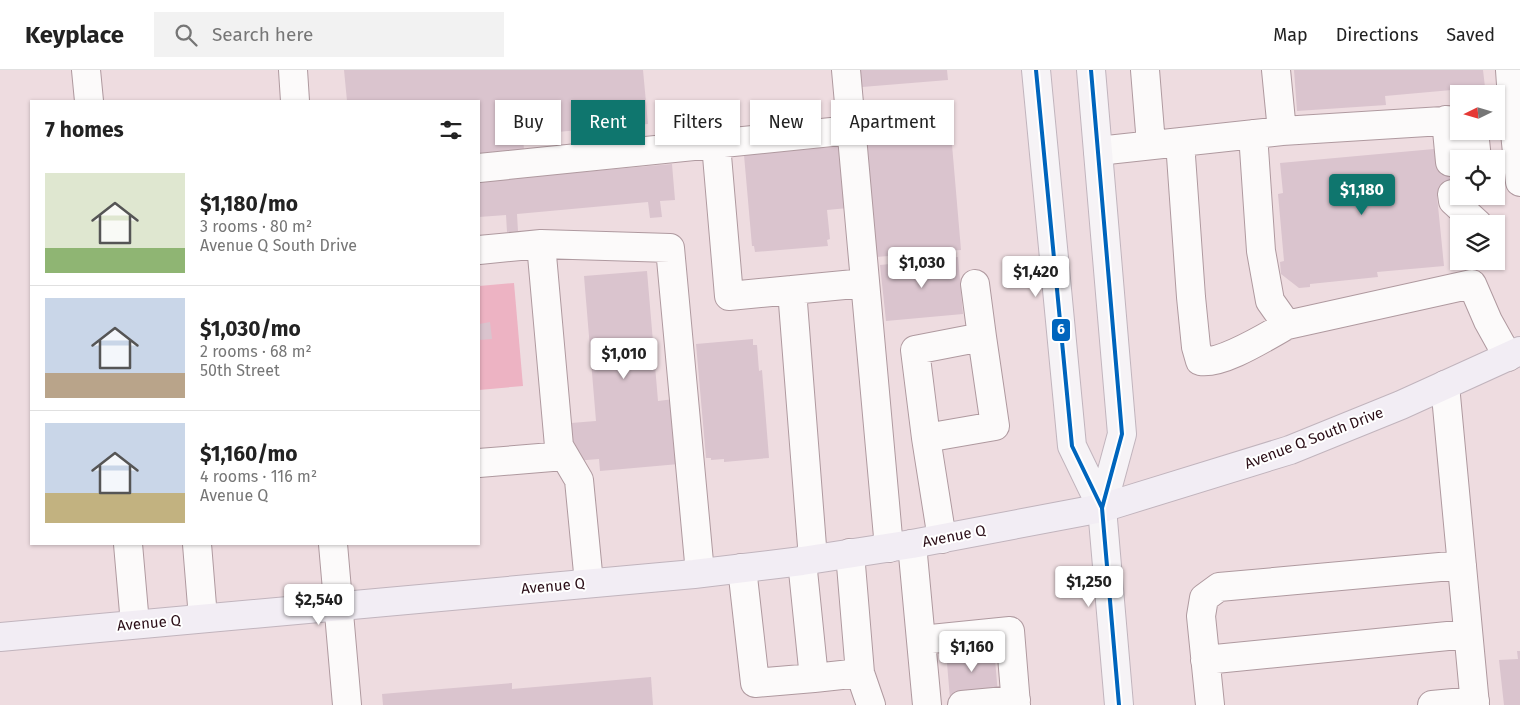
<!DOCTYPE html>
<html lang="en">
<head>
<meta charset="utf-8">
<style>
	:root { --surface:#fff; --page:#f2f2f2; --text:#222; --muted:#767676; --line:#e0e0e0; --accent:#0f766e }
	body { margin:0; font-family:"Fira Sans",sans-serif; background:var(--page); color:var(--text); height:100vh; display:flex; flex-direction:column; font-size:19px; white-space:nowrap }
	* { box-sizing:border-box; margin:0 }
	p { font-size:16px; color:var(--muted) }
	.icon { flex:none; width:28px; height:28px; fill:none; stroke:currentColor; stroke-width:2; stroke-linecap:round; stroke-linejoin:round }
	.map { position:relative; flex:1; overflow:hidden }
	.panel { position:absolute; left:30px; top:30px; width:450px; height:445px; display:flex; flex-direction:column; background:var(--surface); border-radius:0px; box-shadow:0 1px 4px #0004 }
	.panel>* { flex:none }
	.banner { position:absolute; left:495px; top:30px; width:475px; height:45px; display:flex; gap:10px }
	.needle { width:32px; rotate:265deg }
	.buttons { position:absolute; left:1450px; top:15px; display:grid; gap:10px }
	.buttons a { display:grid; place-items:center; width:55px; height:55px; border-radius:0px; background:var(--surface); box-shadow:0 1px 4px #0004; font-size:25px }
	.price { position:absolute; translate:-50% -42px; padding:0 11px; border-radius:5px; background:#fff; color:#222; font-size:16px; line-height:32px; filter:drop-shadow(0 1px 2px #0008) }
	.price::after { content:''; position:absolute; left:50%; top:30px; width:15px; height:11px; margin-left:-8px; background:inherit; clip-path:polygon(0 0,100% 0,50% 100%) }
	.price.on { background:var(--accent); color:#fff }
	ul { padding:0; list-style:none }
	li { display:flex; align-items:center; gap:15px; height:125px; padding:0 15px }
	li+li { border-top:1px solid var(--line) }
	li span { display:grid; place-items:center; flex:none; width:140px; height:100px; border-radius:0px; color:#555 }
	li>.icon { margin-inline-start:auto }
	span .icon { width:60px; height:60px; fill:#fffc; stroke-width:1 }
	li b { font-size:21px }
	h2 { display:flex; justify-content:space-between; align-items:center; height:60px; padding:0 15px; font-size:21px }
	.chip { padding:0 18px; border-radius:0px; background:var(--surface); box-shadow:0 1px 4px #0004; font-size:18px; line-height:45px }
	.chip.on { background:var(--accent); color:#fff }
	header { display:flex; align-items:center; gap:30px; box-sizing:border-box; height:70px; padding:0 25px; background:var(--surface); border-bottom:1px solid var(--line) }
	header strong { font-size:24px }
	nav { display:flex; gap:28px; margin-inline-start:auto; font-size:18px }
	.search { width:350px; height:45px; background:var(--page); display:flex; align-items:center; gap:12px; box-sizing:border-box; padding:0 18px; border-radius:0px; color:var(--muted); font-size:19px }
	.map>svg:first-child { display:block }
</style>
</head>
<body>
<header>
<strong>Keyplace</strong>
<div class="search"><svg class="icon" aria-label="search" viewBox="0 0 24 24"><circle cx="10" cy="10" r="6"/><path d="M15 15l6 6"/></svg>Search here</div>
<nav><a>Map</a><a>Directions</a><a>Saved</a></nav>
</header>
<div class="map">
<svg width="1520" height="635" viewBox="0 0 1520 635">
	<rect width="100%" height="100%" fill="#eedce0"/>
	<path fill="#edb3c3" d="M514,213L523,316L479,320V216Z"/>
	<path fill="#dac4ce" d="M344,0H643L648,54L523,65L524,81L479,85V31H347Z
		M860,0H947L948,10L862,17Z
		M1294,0H1483L1485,17L1385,26L1386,35L1297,41Z
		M951,63L961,180L876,187L866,70Z
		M843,76L848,138L827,140L830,169L827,170L828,176L755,182L754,176H752L744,85Z
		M1434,79L1436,94L1455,92L1457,124L1437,126L1444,196L1377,202L1378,207L1310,214V217L1299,218L1281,204L1280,192L1284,191L1278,124L1283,123L1280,93Z
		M672,94L675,130L660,131L662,147L650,148L648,132L517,144L518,161L507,162L506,145L479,147V111Z
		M958,187L963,244L886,251L880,195Z
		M647,201L658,331L674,329L679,394L600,401L599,389L574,391L571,353L596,351L584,206Z
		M490,252L492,269L479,270V254Z
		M753,269V275H757L759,301L762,300L769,388L724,392V389L711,390V388H706L696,274Z
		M994,577L998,625L950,629L946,581Z
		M1517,581H1520V635H1504L1499,590L1518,589Z
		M651,607L653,635H383L382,624L512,613V619Z"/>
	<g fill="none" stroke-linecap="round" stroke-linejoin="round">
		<defs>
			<path id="minor" d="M86,0L89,31
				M293,0L295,31
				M846,0L889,478
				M1145,0L1151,74
				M1510,0L1513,43
				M1496,45L1513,43L1520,112
				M1446,50L1450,92
				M1282,61L1459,50
				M1474,61L1477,89
				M1253,64L1261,181L1270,231L1287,255L1472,214L1488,251L1508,287
				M1180,72L1191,227L1196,277L1200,291C1222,295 1267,266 1287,255
				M716,74L729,226L792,220L813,489
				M1098,81L1282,61L1276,0
				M479,98L851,60
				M1452,124L1453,131L1478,154
				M541,174L670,178L700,503
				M479,180L541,174L559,376L579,410L589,513
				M975,214L982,267
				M792,220L865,213
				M1445,315L1475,635
				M926,368L995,356L982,267L915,280L926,368L942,469
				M479,393L564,386
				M128,474L135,554
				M197,474L203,548
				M333,474L347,635
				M912,474L927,635
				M742,498L755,613L814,608L802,491
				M921,570L1010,561L1016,635
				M1205,590L1468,564
				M860,603L871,635
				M814,608L860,603L850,483
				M962,635L1016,630
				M1210,635L1201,546L1204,528L1219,517L1462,495
				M1432,635L1475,631"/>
			<path id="major" d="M1036,0L1072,376L1102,438
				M1091,0L1122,364L1102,438L1119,635"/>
			<path id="highway" d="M0,567L694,504L802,491L912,474L1102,438L1290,380L1401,335L1520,281"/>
		</defs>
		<use href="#minor" stroke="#af999f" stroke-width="30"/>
		<use href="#major" stroke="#c1b4bd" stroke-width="30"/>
		<use href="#highway" stroke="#c1b4bd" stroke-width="30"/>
		<use href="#minor" stroke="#fcfafa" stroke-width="28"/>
		<use href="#major" stroke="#f6f3f6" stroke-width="28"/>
		<use href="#highway" stroke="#f2edf4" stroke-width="28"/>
		<defs>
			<path id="bus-1" d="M1036,0L1072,376L1102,438
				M1091,0L1122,364L1102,438L1119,635"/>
		</defs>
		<use href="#bus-1" stroke="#fff" stroke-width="8"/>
		<use href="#bus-1" stroke="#0065bd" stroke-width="4"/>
	</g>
	<g text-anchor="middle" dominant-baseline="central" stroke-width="4" stroke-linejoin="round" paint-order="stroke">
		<g font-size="15" fill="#2b0e17" stroke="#fff">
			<text transform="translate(1314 368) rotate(-21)">Avenue Q South Drive</text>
			<text transform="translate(954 466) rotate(-11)">Avenue Q</text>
			<text transform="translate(553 516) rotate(-5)">Avenue Q</text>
			<text transform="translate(149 553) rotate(-5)">Avenue Q</text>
		</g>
	</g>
	<rect stroke="#fff" stroke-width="2" x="1051" y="248" width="20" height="24" rx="5" fill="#0065bd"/>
	<g font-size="14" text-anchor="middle" font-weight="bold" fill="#fff">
		<text x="1061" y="264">6</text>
	</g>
</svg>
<div class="buttons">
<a><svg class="needle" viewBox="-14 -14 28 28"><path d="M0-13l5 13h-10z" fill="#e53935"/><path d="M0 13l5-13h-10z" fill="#767676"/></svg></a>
<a><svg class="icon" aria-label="locate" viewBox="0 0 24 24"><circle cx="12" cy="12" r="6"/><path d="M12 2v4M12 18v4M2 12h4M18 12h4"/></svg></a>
<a><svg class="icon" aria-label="layers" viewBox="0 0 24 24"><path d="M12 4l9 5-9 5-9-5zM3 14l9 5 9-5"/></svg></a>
</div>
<b class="price on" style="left:1362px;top:146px">$1,180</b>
<b class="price" style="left:922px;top:219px">$1,030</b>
<b class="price" style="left:1036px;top:228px">$1,420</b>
<b class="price" style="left:624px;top:310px">$1,010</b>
<b class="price" style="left:1089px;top:538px">$1,250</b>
<b class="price" style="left:319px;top:556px">$2,540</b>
<b class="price" style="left:972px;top:603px">$1,160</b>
<div class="banner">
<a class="chip">Buy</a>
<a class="chip on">Rent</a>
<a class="chip">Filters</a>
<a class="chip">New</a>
<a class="chip">Apartment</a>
</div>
<section class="panel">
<h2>7 homes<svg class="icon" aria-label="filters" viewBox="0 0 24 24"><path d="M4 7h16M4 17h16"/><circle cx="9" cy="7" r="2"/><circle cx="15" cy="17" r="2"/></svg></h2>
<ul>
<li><span style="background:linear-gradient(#dfe7d0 75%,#8fb573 0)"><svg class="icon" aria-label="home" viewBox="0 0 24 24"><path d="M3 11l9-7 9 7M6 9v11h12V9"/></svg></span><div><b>$1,180/mo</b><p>3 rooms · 80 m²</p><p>Avenue Q South Drive</p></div></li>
<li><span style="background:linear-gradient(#c9d6e8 75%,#b9a48a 0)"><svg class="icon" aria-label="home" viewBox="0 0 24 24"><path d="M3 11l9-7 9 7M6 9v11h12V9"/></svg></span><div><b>$1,030/mo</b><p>2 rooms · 68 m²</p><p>50th Street</p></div></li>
<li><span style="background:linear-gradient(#c9d6e8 70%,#c2b280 0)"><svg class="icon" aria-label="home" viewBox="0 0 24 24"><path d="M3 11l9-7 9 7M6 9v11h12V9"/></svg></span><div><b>$1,160/mo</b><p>4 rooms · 116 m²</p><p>Avenue Q</p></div></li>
</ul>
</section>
</div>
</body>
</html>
